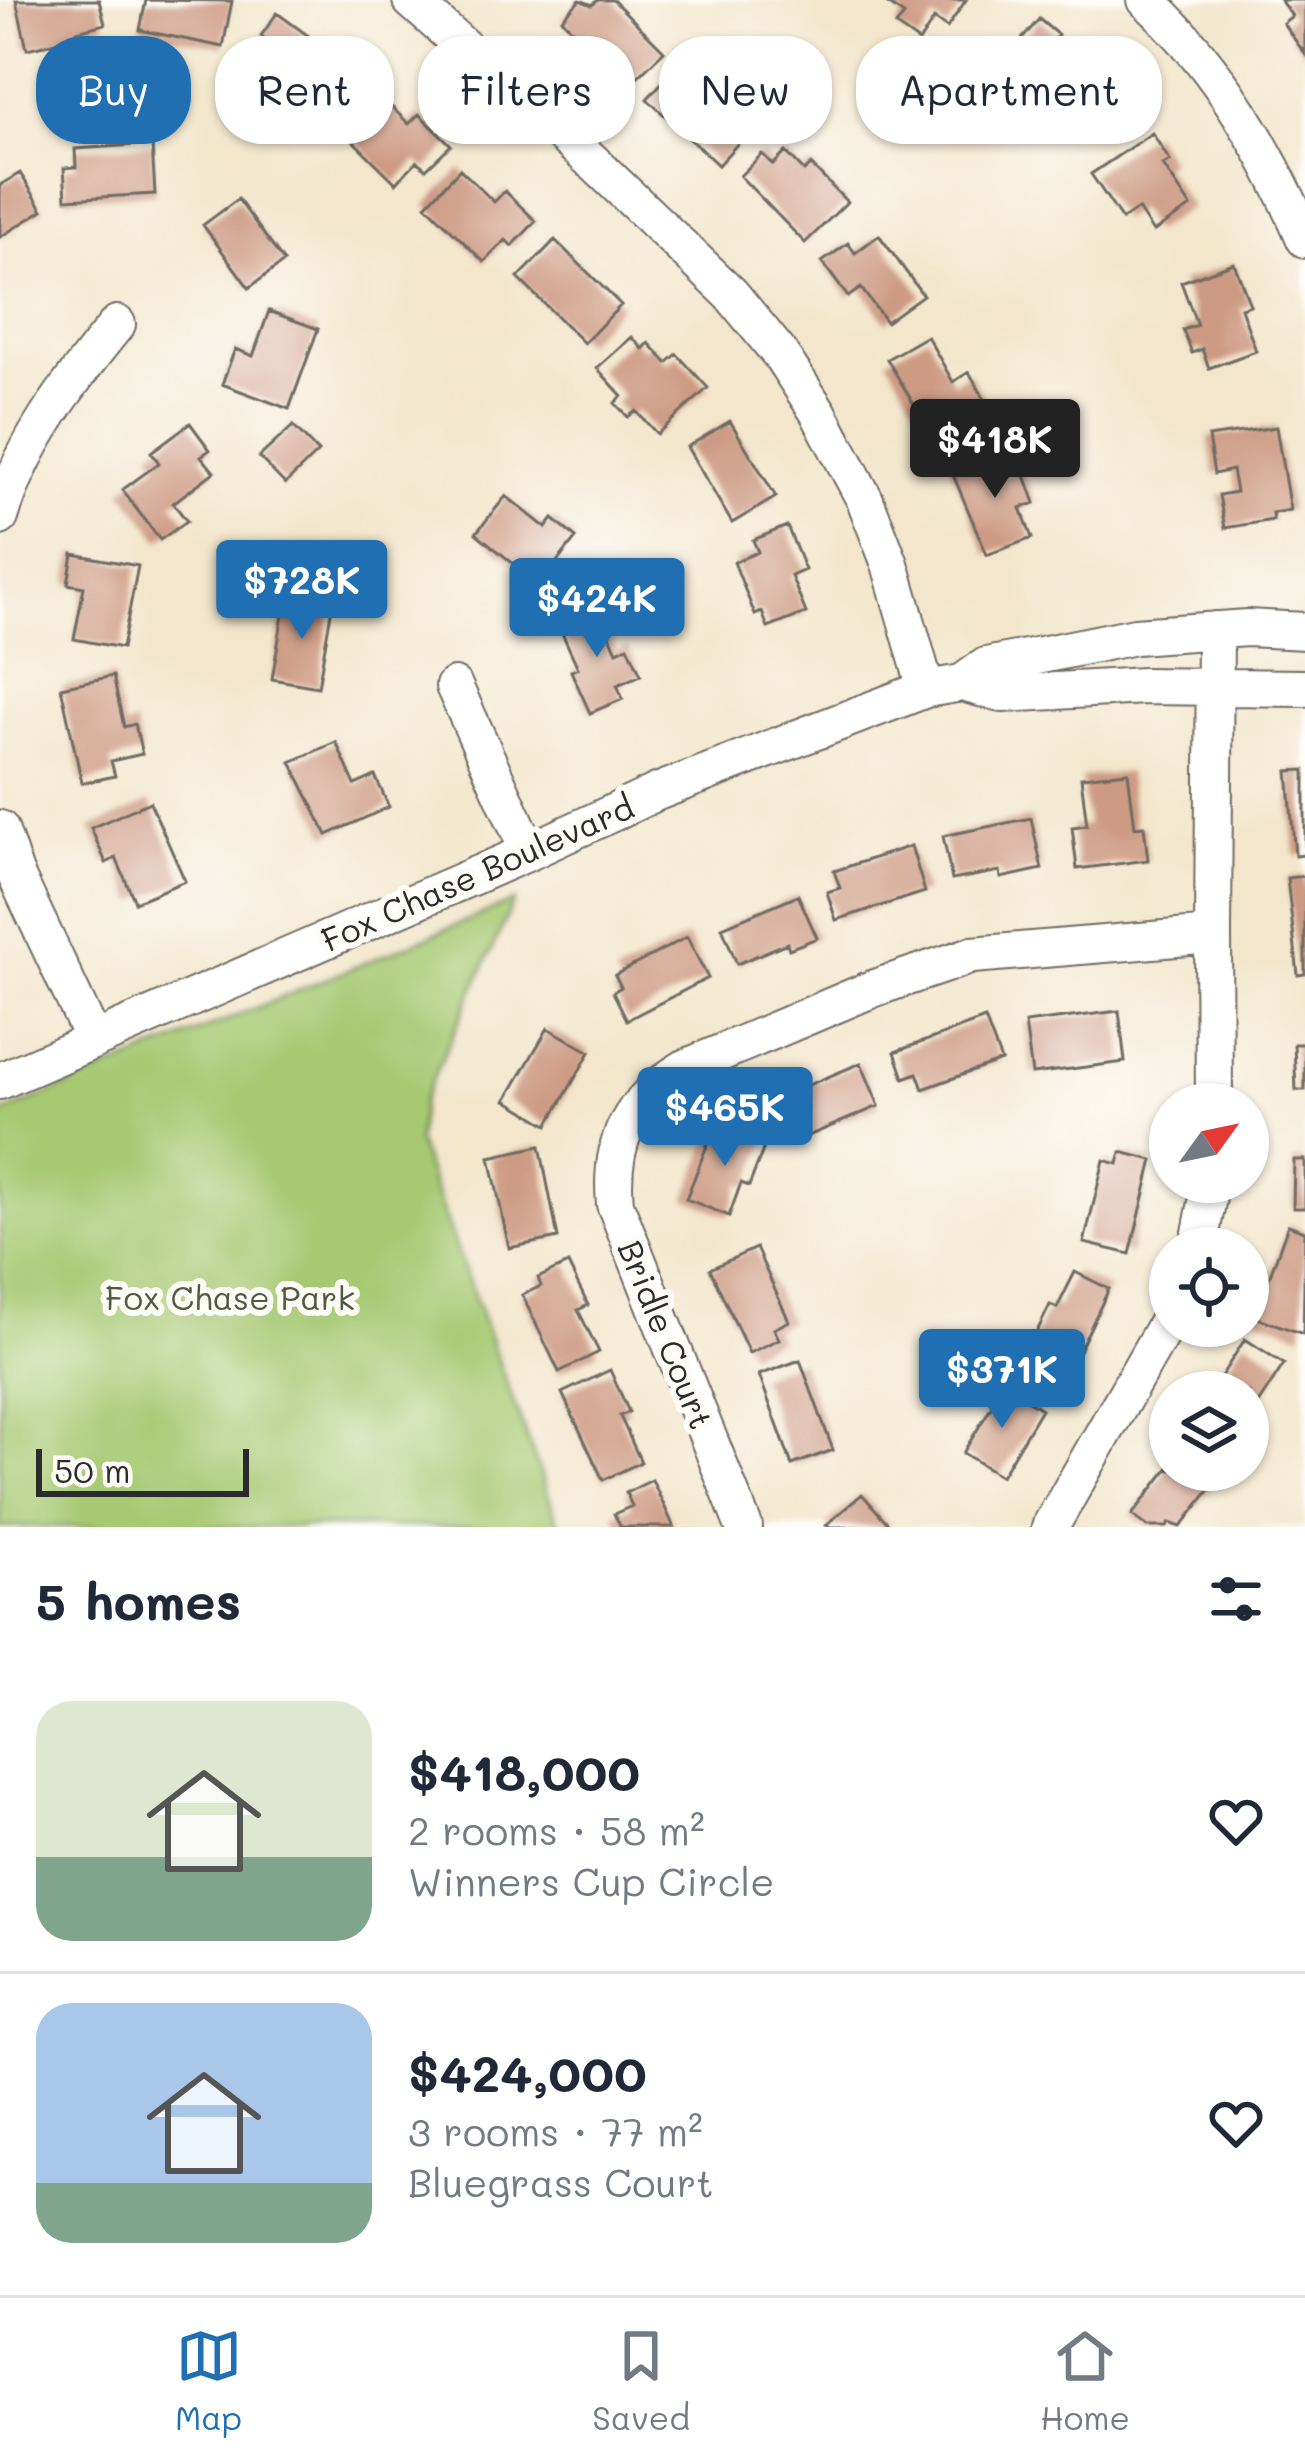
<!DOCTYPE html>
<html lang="en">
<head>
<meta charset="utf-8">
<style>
	:root { --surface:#fff; --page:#f2f2f3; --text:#1f2937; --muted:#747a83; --line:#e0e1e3; --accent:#1f6fb2 }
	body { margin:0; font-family:Mali,sans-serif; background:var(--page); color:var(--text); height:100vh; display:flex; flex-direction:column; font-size:45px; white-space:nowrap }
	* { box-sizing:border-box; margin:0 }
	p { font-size:39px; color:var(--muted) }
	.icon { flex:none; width:66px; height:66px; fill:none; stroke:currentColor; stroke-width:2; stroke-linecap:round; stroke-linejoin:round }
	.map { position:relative; height:1527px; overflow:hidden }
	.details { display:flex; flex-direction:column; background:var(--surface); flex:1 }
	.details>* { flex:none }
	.guide { position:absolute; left:36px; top:36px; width:1233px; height:108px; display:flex; gap:24px }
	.needle { width:78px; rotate:57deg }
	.fabs { position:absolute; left:1149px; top:1083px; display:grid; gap:24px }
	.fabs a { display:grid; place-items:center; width:120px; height:120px; border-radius:50%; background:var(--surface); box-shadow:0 3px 9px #0004; font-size:60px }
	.scale { position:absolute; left:36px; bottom:30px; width:213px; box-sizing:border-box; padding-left:12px; border:6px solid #2b2b2b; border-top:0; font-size:33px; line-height:42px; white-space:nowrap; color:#2b2b2b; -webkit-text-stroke:9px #fdfcf7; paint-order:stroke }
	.price { position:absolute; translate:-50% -102px; padding:0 27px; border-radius:12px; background:var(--accent); color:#fff; font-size:39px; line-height:78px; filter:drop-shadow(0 3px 6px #0008) }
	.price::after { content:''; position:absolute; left:50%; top:72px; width:36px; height:27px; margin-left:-18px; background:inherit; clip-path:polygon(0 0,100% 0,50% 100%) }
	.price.active { background:#222; color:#fff }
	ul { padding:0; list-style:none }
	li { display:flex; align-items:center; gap:36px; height:300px; padding:0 36px }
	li+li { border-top:3px solid var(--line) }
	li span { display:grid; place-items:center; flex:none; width:336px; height:240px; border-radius:36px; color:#555 }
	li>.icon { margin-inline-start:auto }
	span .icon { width:144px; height:144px; fill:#fffc; stroke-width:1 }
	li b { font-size:51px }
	h2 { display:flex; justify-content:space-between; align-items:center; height:144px; padding:0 36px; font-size:51px }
	.tag { padding:0 42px; border-radius:48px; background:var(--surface); box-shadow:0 3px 9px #0004; font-size:42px; line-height:108px }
	.tag.active { background:var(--accent); color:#fff }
	.tab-bar { display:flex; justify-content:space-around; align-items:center; height:168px; border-top:3px solid var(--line); background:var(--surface); font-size:33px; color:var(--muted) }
	.tab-bar a { display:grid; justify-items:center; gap:6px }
	.tab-bar .active { color:var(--accent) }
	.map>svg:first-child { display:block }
</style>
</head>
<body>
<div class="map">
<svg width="1305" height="1527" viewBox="0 0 1305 1527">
	<rect width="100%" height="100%" fill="#fdfcf7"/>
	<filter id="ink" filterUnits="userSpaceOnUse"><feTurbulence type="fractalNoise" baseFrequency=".00833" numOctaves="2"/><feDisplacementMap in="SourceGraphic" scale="24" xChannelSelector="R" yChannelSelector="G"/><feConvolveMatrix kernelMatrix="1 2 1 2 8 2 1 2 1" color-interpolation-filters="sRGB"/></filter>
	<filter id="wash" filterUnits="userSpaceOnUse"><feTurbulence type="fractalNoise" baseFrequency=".004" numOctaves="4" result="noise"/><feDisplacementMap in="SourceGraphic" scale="48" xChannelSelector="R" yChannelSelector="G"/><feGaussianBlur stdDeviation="2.7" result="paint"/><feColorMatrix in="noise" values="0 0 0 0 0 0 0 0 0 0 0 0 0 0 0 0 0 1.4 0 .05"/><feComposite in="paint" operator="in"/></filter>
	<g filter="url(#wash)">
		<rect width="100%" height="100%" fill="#f3e6cc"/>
		<path fill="#a6c972" stroke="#687a4e" stroke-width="3" d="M514,901L422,1102L417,1142L560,1527H0V1114Z"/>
		<g id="blocks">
			<path fill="#cd9a83" d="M16,0H99L105,24L77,31L78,37L27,49Z
				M146,0L232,1L223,47L140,30Z
				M580,0L592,5L598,0H613L664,51L628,86L562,19Z
				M882,0H966L947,28L934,19L919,42L896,26L904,15Z
				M1280,0H1305V54L1283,23L1292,16Z
				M277,13L310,37L304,45L324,59L327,54L347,69L314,115L250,69L269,42L261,36Z
				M1039,19L1058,35L1049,45L1089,81L1040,139L1021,122L1034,107L994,72Z
				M682,61L743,117L730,131L740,141L718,165L647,99Z
				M375,91L409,124L419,114L451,145L426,169L417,161L396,183L339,127Z
				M1152,133L1170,161L1163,165L1191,207L1153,232L1138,209L1122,220L1091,174Z
				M152,144L155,194L66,199L64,168L76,167L75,149Z
				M786,152L804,171L811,165L847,202L805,243L740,176L762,154L773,165Z
				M460,169L494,202L505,191L536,221L512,246L506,240L484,262L426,205Z
				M20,173L43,210L0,237V185Z
				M238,199L284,262L249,288L203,225Z
				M879,235L923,295L886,322L861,288L848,297L822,262L848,243L855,253Z
				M555,240L621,305L584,343L518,278Z
				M1234,263L1250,305L1241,308L1256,351L1209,368L1202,349L1192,353L1183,330L1197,325L1181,282Z
				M269,311L318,329L289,409L222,384L235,349L253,356Z
				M927,336L953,382L969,372L985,400L959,415L964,423L935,440L887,359Z
				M632,337L643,349L649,343L667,363L677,354L708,388L657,434L636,411L628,417L615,403L622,396L597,368Z
				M730,421L776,497L732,523L687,447Z
				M190,423L210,450L201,456L214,472L173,503L187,521L160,540L122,490L159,463L151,452Z
				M293,426L318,452L285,484L259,457Z
				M1276,427L1290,510L1272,513L1273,520L1225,528L1219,495L1236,492L1232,470L1214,474L1208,437Z
				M981,453L987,470L1019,459L1035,503L1021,508L1032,538L987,555L949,465Z
				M506,496L546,528L553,519L576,538L557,562L568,570L549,593L476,533Z
				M787,526L805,570L791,576L806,613L768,628L762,612L755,615L734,562L758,552L753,540Z
				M73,554L138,566L122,648L74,639L84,587L68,584Z
				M286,597L332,606L318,687L272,679Z
				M597,607L617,651L628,646L641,675L617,685L623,699L590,713L571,671L578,668L558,624Z
				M113,676L124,727L135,724L142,754L111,761L115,776L82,783L61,687Z
				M336,742L355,785L375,776L389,807L327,835L291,762Z
				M1305,770V855L1295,856L1288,771Z
				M1128,772L1135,827L1144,826L1148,860L1077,869L1072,827L1087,825L1081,777Z
				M150,802L185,881L135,902L116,858L106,863L91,828Z
				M1031,818L1042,869L1001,878L1000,871L952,880L943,836Z
				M911,846L925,892L836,920L827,892L840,888L834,871Z
				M1305,876V974L1298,975L1287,878Z
				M798,895L817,938L789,949L787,943L737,964L722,927Z
				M687,937L708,978L627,1020L613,992L621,987L615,975Z
				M1119,1011L1125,1062L1032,1074L1025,1023Z
				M985,1019L1001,1061L923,1089L917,1073L904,1078L895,1052Z
				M548,1028L590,1052L548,1125L506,1100Z
				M1294,1044H1305V1090H1296Z
				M861,1063L879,1106L801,1139L795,1125L784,1129L772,1100Z
				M716,1123L766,1142L749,1186L741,1183L729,1216L686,1199Z
				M540,1146L558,1238L509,1248L490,1157Z
				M1121,1152L1153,1160L1130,1254L1084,1243L1104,1160L1118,1164Z
				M1294,1160H1305V1208H1293Z
				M1288,1225L1305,1231L1303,1334L1255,1317Z
				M756,1248L789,1321L774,1329L779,1339L749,1353L710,1269Z
				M568,1264L588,1305L578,1310L599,1352L559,1372L522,1295L541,1286L538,1278Z
				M1075,1272L1109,1289L1066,1378L1024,1358L1050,1305L1057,1308Z
				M1245,1339L1284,1364L1248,1419V1392H1211Z
				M800,1360L833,1450L792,1465L759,1375Z
				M610,1370L629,1412L620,1416L641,1462L603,1480L562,1393Z
				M1004,1386L1041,1409L1001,1476L963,1453Z
				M1170,1466V1470H1225L1181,1527L1170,1523L1167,1527H1148L1132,1515Z
				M652,1480L674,1527H621L614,1514L632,1506L626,1493Z
				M862,1494L891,1527H828L826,1525Z"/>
		</g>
	</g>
	<g filter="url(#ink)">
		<use href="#blocks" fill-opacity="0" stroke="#716c63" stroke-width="3"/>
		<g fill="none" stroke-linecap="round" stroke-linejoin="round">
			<defs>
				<path id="minor" d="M411,0L593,162L731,294L780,354L818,412L865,500L890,564L926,689
					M1146,0C1217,64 1268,152 1305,239
					M0,517C22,443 69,383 117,324
					M962,683L986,666L1135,636L1247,628L1305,631
					M454,686L529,852
					M0,829L15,873L93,1039
					M1213,935L1215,630
					M0,1081L529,852L657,792L926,689L962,683L1002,694L1144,686L1305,688
					M1198,1248L1211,1182
					M744,1527L615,1204C609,1140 630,1101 685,1068L872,989L972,955L1213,935L1214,1104
					M1050,1527L1170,1317"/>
			</defs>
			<use href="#minor" stroke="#716c63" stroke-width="40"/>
			<use href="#minor" stroke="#fff" stroke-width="36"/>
		</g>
	</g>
	<g text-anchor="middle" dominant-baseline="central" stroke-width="12" stroke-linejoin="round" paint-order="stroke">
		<g font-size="33" fill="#2b2b2b" stroke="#fdfcf7">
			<text transform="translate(477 872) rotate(-24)">Fox Chase Boulevard</text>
			<text transform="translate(667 1334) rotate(68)">Bridle Court</text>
		</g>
		<g font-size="33" fill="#505a40" stroke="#fdfcf7">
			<text x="230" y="1296">Fox Chase Park</text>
		</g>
	</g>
</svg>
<div class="fabs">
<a><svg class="needle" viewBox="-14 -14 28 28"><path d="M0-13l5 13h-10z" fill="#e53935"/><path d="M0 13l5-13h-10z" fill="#747a83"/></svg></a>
<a><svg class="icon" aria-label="locate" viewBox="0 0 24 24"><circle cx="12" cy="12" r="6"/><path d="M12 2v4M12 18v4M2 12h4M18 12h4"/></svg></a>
<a><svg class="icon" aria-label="layers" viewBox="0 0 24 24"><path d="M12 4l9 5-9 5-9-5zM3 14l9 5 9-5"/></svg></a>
</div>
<div class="scale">50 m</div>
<b class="price active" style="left:995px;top:501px">$418K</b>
<b class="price" style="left:302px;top:642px">$728K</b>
<b class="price" style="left:597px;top:660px">$424K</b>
<b class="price" style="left:725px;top:1169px">$465K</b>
<b class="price" style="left:1002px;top:1431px">$371K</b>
<div class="guide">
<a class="tag active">Buy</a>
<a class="tag">Rent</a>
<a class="tag">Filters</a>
<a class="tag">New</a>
<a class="tag">Apartment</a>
</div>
</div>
<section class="details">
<h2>5 homes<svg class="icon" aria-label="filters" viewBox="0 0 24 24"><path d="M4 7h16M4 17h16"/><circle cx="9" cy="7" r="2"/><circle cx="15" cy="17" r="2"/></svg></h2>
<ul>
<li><span style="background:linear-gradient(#dfe7d0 65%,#7fa58c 0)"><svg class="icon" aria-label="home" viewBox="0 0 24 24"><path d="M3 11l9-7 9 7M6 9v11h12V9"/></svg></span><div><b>$418,000</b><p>2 rooms · 58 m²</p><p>Winners Cup Circle</p></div><svg class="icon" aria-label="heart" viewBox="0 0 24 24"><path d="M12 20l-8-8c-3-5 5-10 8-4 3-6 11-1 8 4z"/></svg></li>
<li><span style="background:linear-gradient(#a9c7e8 75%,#7fa58c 0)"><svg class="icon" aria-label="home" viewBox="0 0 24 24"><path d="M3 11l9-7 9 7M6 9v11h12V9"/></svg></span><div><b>$424,000</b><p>3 rooms · 77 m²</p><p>Bluegrass Court</p></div><svg class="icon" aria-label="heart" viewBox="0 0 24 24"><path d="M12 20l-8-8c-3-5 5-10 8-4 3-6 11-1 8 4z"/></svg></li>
</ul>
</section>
<nav class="tab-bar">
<a class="active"><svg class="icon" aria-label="map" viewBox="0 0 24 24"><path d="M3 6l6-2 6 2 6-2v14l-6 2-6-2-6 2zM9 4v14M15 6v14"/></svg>Map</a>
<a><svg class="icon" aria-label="saved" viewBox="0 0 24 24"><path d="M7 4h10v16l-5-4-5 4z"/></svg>Saved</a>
<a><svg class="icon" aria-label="home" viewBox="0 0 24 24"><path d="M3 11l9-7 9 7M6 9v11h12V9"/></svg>Home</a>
</nav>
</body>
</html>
